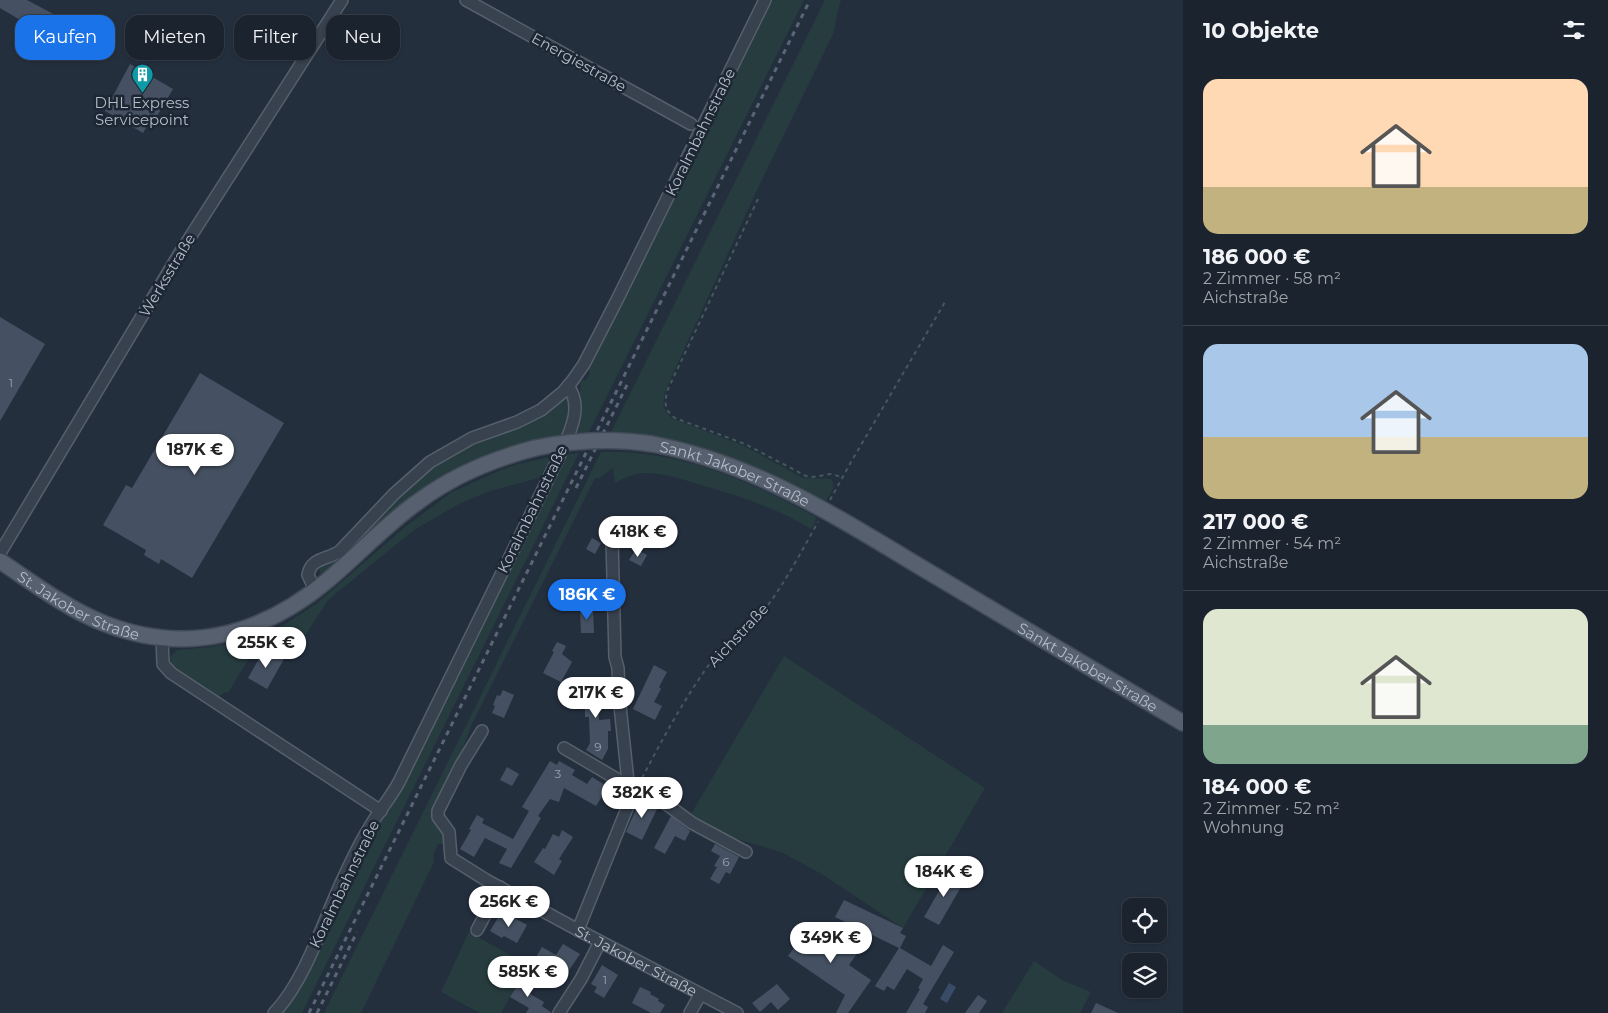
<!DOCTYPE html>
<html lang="de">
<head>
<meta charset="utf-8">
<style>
	:root { --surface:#1b232e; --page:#242b36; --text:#f1f3f6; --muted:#a0a4aa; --line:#39404a; --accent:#1a73e8 }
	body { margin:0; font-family:Montserrat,sans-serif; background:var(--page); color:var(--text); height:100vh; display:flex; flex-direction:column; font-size:19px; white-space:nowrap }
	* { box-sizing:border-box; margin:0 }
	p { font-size:16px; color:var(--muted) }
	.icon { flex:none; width:28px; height:28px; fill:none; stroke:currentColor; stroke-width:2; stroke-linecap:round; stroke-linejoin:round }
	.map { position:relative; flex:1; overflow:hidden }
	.sheet { display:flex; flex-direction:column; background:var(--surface); width:425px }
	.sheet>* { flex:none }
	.guide { position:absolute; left:15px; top:15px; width:475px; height:45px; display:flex; gap:10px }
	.buttons { position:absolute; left:1122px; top:898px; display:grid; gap:10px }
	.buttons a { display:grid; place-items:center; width:45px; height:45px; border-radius:10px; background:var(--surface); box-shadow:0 1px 4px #0004,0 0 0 1px var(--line); font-size:25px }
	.price { position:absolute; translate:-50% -42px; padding:0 11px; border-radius:18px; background:#fff; color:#222; font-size:16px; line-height:32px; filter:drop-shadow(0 1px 2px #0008) }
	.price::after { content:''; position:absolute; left:50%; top:30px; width:15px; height:11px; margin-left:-8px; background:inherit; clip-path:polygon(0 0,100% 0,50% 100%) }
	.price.active { background:var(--accent); color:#fff }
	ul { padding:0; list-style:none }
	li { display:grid; align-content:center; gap:10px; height:265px; padding:0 20px }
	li+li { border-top:1px solid var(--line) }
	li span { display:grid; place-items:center; height:155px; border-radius:15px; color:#555 }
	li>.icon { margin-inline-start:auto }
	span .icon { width:90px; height:90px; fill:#fffc; stroke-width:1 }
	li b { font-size:21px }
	h2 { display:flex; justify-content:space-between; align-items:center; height:60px; padding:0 20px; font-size:21px }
	.tag { padding:0 18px; border-radius:15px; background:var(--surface); box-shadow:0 1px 4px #0004,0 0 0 1px var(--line); font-size:18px; line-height:45px }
	.tag.active { background:var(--accent); color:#fff }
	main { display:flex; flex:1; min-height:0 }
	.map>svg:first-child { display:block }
</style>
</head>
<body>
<main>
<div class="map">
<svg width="1183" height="1013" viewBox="0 0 1183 1013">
	<rect width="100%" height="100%" fill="#242f3e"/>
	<path fill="#263c3f" d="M767,0H804L589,432L573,434L577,419L581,381L586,380L590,373L588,367Z
		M825,0H841L838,9L834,32L756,192L667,387C662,400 661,411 674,419L744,446L803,478L831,479C837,487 830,496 824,502C792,486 760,468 726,456C703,448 679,443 655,438L656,436L611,432Z
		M565,396L568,398L571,406L564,435L540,439L539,441C509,449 479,456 452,471C403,498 365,538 324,574L320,573V566L434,463Z
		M601,452C678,449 749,481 816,517L815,523L811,529C776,508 743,497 704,486C685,480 665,473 644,473C633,474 624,478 615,483L613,468L599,478H595L471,726L458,764L435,809L445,831V844H438L433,855L434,862L361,1013H324Z
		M579,453L302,1013H280L564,455Z
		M555,456L546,476L487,492L457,505L414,530L328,600L294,653L265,637H262L228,693L225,692L220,696V699L172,666L170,657L177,650L210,647L237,642L264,634L287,623L316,604L405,527L452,492L501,470L518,464Z
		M784,656L985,788L903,928L820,873L781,852L726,836L691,814Z
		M469,932L528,965L501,1013H480L441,992Z
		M1034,961L1062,980L1091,992L1080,1013H1002Z"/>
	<path fill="#394c67" d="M949,983L956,987L947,1003L940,999Z"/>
	<path fill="#455162" d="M0,0H27L59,17L49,37L0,8Z
		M130,64L173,89L154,121L151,119L143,133L105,111Z
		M0,317L45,344L0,421Z
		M200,373L284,423L192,578L161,559L159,564L144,555L146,550L103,525L126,485L132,488Z
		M592,538L601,543L595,554L586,549Z
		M636,549L647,555L641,566L629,560Z
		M593,609L594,633H581L580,610Z
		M557,642L566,646L562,654L572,662L561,682L543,673L554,652L552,651Z
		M265,648L284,659L267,689L248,678Z
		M654,665L667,672L659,687L661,689L654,702L662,706L655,720L633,709Z
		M585,680H603V698H598L599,720L610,719L611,731H608V749L602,760L586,750L590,743L589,717H585Z
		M503,690L514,695L504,718L492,713L495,706L493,705L497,695L500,696Z
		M550,761L557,765L559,761L575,770L572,775L587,784L592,777L608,787L596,806L564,788L559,802L550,799L538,816L541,818L511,868L499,863L507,849L485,838L474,857L460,849L471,830L469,829L477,815L484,819L482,823L513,839L529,811L522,807Z
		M507,767L519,774L512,786L500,780Z
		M642,796L649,800L647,803L658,807L642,840L626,832Z
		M671,816L690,831L685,841L675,836L665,854L654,848Z
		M562,830L573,837L559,859L562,861L554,875L534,862L543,848L545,849L553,834L559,837Z
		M715,844L739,857L730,874L726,872L719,884L710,879L717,867L714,866L720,856L711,851Z
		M950,872L965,880L939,925L924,917Z
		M844,900L903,928L900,933L906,936L900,948L931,966L943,945L954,952L923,1004L928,1007L925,1013H906L920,989L918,988L923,979L907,969L894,990L887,986L884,991L875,986L899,948L835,917Z
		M509,915L527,925L517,943L504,936L502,938L490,931L499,916L507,920Z
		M809,927L818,933L822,927L858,952L849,965L871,980L848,1013H836L845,995L788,956Z
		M563,944L580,954L559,985L551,981L558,970L536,957L542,947L556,955Z
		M602,965L618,975L604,998L594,992L597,987L591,984Z
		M522,978L532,984L527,992L544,1002L542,1006L552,1013H526L529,1008L510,997Z
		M777,984L790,999L778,1010L771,1002L760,1012L752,1003Z
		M640,987L651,992L650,994L659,999L658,1001L665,1005L660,1013H651L632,1003Z
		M978,995L987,1001L979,1013H965Z
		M1096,1003L1118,1013H1091Z"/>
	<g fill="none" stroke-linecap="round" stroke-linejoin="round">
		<defs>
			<g id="minor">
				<path d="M466,0L691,124"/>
				<path d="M0,553L178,256L342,0"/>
				<path d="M315,590L308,575C311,557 328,560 340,551L394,494L430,462L472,438L517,422L541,410L563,392L573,380L584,364L617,300L765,0"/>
				<path d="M162,637L163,664L171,673L381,811"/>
				<path id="s1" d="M482,731L461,765L438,811V817L449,832L451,858L486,880L578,930L737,1013"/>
				<path d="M564,748L627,785L646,789L692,823L746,852"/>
				<path d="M477,930L500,887"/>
				<path d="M578,930L630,801L619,696L618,668L615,657L612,538"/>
				<path d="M274,1013C305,981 323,922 342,881C350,864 358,846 368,830C377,813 390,799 399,782L558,459C567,437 585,409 568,386"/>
				<path d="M559,1013L581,979L600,942"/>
				<path d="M690,1013L700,995"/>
			</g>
			<g id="major">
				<path id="s2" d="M652,444C760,464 846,523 939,578C1020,626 1102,675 1183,723"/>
				<path id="s3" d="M0,561C33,583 66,608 103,623C186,656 262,635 328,580C359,554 386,524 419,501C454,475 493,459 535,448"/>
			</g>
		</defs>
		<use href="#minor" stroke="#565f6c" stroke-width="14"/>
		<use href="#major" stroke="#414a57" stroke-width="18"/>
		<path stroke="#44595c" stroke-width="2" stroke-dasharray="4 4" stroke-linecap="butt" d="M758,199L668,389C664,402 664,410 675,418L745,444L806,476L813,477L831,474L842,477
			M830,500L851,462L945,302
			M642,778C662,740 683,701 708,666C723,646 746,632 762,613C784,585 801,552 818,522"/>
		<use href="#minor" stroke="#38414e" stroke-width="11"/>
		<use href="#major" stroke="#56606e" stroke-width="15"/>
		<path stroke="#5a6575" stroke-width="3" stroke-dasharray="5 5" stroke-linecap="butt" d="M576,488L629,381
			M309,1013L810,0
			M317,1013L357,932"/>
		<defs>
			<path id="major-bridge" d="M535,448C574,440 613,438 652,444"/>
		</defs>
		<use href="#major-bridge" stroke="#414a57" stroke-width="18" stroke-linecap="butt"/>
		<use href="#major-bridge" stroke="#56606e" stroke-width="15"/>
	</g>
	<defs>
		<symbol id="building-pin" viewBox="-11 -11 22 30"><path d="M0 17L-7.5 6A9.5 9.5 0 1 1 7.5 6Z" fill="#0f9aa8" stroke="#1d2633"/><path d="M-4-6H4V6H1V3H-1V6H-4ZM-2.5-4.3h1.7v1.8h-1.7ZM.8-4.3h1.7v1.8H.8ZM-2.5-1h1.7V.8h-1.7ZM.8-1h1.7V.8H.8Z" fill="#fff"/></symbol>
	</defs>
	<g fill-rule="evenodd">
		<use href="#building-pin" x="130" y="62" width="25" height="34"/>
	</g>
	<g text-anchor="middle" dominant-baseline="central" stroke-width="5" stroke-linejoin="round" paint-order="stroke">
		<g font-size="12" fill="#98a1af">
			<text x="11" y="382">1</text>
			<text x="598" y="746">9</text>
			<text x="558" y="773">3</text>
			<text x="726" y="861">6</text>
			<text x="605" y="979">1</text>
		</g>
		<g font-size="15" fill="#b4bcc9" stroke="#1d2633">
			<text transform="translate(579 62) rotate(29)">Energiestraße</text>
			<text transform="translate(700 132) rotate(-64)">Koralmbahnstraße</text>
			<text transform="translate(167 275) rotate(-59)">Werksstraße</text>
			<text stroke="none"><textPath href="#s2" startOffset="88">Sankt Jakober Straße</textPath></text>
			<text transform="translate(532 509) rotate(-64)">Koralmbahnstraße</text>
			<text stroke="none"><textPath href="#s3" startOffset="91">St. Jakober Straße</textPath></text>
			<text transform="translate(738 635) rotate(-47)">Aichstraße</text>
			<text stroke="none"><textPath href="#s2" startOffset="492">Sankt Jakober Straße</textPath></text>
			<text transform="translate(344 884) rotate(-64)">Koralmbahnstraße</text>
			<text stroke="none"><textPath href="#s1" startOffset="354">St. Jakober Straße</textPath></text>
		</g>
		<g font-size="15" fill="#b4bcc9" stroke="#1d2633">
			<text x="142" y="102">DHL Express<tspan x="142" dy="17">Servicepoint</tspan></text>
		</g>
	</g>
</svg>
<div class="buttons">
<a><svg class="icon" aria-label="locate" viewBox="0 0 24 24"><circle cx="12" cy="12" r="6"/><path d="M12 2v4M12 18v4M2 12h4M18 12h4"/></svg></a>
<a><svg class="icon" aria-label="layers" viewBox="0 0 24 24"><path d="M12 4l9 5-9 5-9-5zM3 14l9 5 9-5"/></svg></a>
</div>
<b class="price" style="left:195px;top:476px">187K €</b>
<b class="price" style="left:638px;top:558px">418K €</b>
<b class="price active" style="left:587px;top:621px">186K €</b>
<b class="price" style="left:266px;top:669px">255K €</b>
<b class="price" style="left:596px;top:719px">217K €</b>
<b class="price" style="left:642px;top:819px">382K €</b>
<b class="price" style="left:944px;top:898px">184K €</b>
<b class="price" style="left:509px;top:928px">256K €</b>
<b class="price" style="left:831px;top:964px">349K €</b>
<b class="price" style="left:528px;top:998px">585K €</b>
<div class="guide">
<a class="tag active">Kaufen</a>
<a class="tag">Mieten</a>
<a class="tag">Filter</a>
<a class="tag">Neu</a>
</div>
</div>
<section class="sheet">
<h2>10 Objekte<svg class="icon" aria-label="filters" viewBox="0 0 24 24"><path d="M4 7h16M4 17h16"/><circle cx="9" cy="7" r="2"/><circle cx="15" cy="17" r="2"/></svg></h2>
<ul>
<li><span style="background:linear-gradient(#ffd9b3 70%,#c2b280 0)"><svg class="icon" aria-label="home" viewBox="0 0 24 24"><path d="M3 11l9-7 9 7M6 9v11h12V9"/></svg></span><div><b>186 000 €</b><p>2 Zimmer · 58 m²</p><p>Aichstraße</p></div></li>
<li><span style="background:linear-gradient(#a9c7e8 60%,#c2b280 0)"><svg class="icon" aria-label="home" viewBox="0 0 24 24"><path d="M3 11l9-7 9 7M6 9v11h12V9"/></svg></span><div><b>217 000 €</b><p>2 Zimmer · 54 m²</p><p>Aichstraße</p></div></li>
<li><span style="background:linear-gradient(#dfe7d0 75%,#7fa58c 0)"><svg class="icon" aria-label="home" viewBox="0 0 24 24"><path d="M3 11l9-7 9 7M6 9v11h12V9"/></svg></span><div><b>184 000 €</b><p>2 Zimmer · 52 m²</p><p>Wohnung</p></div></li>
</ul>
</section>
</main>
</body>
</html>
